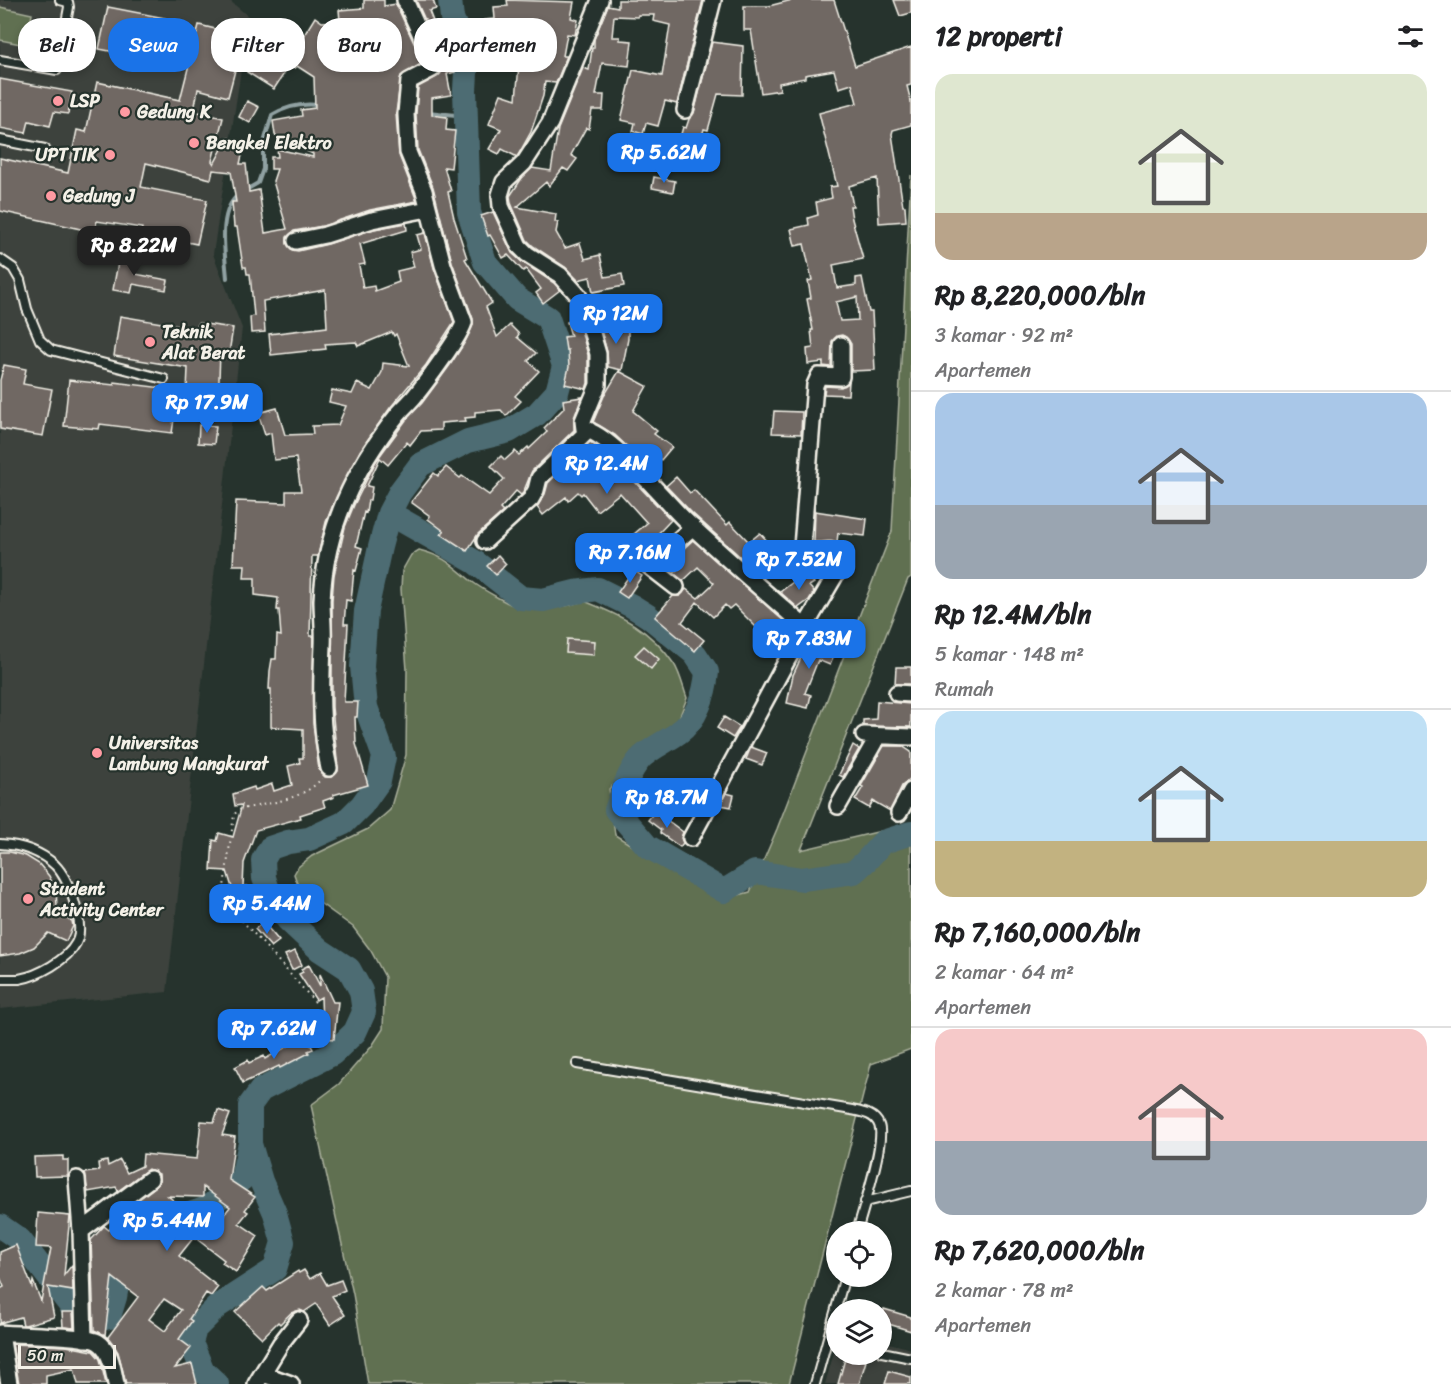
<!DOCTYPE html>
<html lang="id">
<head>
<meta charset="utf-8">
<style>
	:root { --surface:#fff; --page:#f6f6f6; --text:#202124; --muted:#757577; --line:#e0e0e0; --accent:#1a73e8 }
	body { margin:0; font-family:Sriracha,sans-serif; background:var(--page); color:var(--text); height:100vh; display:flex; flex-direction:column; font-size:22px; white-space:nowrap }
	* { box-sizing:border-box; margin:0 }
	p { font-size:20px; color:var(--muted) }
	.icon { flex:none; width:33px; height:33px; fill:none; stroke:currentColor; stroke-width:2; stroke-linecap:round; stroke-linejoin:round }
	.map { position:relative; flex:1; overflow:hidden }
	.details { display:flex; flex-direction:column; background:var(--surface); width:540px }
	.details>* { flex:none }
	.top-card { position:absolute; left:18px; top:18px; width:570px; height:54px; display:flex; gap:12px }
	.buttons { position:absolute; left:826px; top:1221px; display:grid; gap:12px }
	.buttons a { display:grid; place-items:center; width:66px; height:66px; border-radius:50%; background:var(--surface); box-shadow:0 3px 9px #0003; font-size:30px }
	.scale { position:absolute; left:18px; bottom:15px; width:98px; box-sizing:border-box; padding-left:6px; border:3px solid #f4f1e8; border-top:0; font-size:16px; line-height:21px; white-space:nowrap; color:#f4f1e8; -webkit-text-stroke:4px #26332d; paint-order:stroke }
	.price { position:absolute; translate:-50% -51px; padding:0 14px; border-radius:12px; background:var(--accent); color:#fff; font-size:20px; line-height:39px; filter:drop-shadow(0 2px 3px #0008) }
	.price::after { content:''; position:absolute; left:50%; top:36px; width:18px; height:14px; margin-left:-9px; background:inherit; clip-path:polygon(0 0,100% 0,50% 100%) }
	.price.on { background:#222; color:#fff }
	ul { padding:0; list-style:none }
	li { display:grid; align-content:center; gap:12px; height:318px; padding:0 24px }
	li+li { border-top:2px solid var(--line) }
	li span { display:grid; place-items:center; height:186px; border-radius:18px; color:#555 }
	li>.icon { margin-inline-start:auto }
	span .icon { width:108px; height:108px; fill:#fffc; stroke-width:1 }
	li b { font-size:26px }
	h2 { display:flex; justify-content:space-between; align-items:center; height:72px; padding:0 24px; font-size:26px }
	.tag { padding:0 21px; border-radius:24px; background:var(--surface); box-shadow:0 3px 9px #0003; font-size:21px; line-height:54px }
	.tag.on { background:var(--accent); color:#fff }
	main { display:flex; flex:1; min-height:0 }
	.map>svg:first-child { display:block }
</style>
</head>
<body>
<main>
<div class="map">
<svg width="911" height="1384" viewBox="0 0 911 1384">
	<rect width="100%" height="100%" fill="#26332d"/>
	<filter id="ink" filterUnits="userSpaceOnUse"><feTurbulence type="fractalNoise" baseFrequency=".0167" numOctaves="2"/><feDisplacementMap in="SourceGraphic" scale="12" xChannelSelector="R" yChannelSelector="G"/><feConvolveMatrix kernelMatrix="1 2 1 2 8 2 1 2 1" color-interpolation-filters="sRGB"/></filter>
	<g filter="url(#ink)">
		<path fill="#3c433d" d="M0,0H229L249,17L213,254L242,328L167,992L0,1009Z
			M882,1341L911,1349V1384H825L837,1342V1354H882Z"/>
		<path fill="#606f51" stroke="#aab09c" stroke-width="1.5" d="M0,7L32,14L26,45L0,40Z
			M911,175V577L908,579L801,850L911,824V1049L871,1064L789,1384H368L353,1294L311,1105L339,1084L372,1046L383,1029L385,977L371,951L353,927L299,888L294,874L298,867L312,856L368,829L390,810L406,755L407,670L401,589L402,571L411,555L419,550C447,557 452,566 474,583C482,589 511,606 520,608C539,612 566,607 584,601C622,616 650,629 674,664C680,673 683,687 687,698L677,723L609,789L615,835L719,900L750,892L777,829L892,531Z"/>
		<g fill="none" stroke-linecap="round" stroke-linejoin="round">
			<path stroke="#90a1a2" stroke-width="4" d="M428,112L465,116
				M246,190L258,183L263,169V146L272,115C287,106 301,103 318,105
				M227,278C225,252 217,211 239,194"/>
			<path stroke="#4d6c73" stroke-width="24" d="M389,513L475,562L521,598L543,600L575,592L598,589L632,606L648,616L695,654L707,672C705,694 697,720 678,733C666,742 650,748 640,759C628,773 622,793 616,810L647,846L724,891L755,872L802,879L854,872L866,861L883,842L911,833
				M0,1226L20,1240L77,1314L92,1321L109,1317L115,1297L120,1270L130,1253
				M164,1230L187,1215L207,1208L242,1179L249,1147
				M217,1384L203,1371L191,1343L195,1329L218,1306L275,1269L283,1242L275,1213L261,1181L250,1144V1105L261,1090L332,1054L355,1032L364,1012L361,991L349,969L320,950L288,920L271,898L264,878L263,860L270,848L288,842L309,839L344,823L362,805L379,781L384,757L366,707L362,666L366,611L380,547L389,513L400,492L420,465L468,441L509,431L537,414L557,392L564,366L548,318L517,299L485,262L469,212L465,90L467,55L452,18L450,0"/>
		</g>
		<path fill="#706763" stroke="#f4f1e8" stroke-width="1.5" fill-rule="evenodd" d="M364,0H384V6L396,4L421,58V64L401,76L396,113L399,155L417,201L370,210L323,226L294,231L287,237V244L292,250L298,251L328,244L374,229L406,223L407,230L360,244L365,264L359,265L363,288L374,286L375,291L399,282L397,271L414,267L410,252L421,249L417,235L425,233L434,268L454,322L426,365L390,408L360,451L336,498L326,522L318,556H312L310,636H314L313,723L319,770L325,777H331L338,771L332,707V600L334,575L345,527L354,505L376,461L406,420L422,403L450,365L465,342L473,325V319L452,262L433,187L418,150L416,114L418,87L437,77L441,73L442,68L439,51L416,0H433L436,9L429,11L436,29L433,31L447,57L450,56L455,72L447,74L451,95L432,98V115L447,117L446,130L455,131L451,168L444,167L451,191L448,192L454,218L467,258L465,259L492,303L486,307L497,337L510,325L519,334L517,337L536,353L528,361L539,371L515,396L521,401L506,416L501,410L475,412V417L465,418L466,421L441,423V430L421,431L410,445L407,442L388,465L380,458L367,486L372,487L370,500H368L366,513L364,512L356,546L362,548L356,571L354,570L351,601L346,600L344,624H348L344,702H358L357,717H355L356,744L368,785L333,795L334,797L323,801L325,807L300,815L301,818L256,830L244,863L243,887L247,886L258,910L244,916L239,904H237L227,871L211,870L213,840L217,841L219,833L233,837L242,805L235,806L233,794L254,787L255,790L272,784L274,791L292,785L288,766L300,763L299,758H303V729L271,727V689H269L270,671L272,659H276L277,635L281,636L279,610H277L278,598L255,595V578H244L245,565H233L236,501L286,503V491H301L296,458L274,460L271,433L265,435L258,413L277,408L285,435L313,434L312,426L338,425L346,406L329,402L332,390L352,394L357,383L372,390L382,372L383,363L409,366L396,334L394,336L392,332L358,346L356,342L325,344L326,349L271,355L269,334L327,327L325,290L263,301L265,332L251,333L250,317L254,316L250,274H247L246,267H243L237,227H234L232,202H236L231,172L213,170L211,179L146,163L141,187L207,200L197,244L141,233L142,228L97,221L94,232L0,211V158L68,173L77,130L86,132L97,82L180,100L199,25L244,36L228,97L198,89L194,111L223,118L212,161L214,164L228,138L245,142L240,164H246L249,192L259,190L265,233L287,229L273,181L277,169H271V157H278L277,149L313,157V154L275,135L273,121L302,116L301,110L315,108L314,77L297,66L295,68L287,63L315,17L322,22L340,21L339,10L364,8Z
			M507,0L574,2L571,18L578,20L575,35L567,34L563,56H567L556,83L545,82L543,96L531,132L517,157L502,149L499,154L489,149L501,129L489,124L501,94L516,99L519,65L494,62L495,35H485L484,20L495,19L494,7L508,6Z
			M618,0H703L677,104L665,101L658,126L646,123L643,134L633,131L635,123L621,120L633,70L662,76L670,25L653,21L654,15H638V17L614,16L612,37H620V40L632,41L629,66L602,63L596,95H604L603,110H592L589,129L586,128L571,155L577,159L568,171L563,168L549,186L546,182L517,207L556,214L555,222H558L556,232L565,248L580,243L585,259L600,255L605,277L622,274L624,286L593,292L590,277L578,280L565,267L533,246L527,240L511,203L510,196L522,178L532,168L551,171L558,129L583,68L589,70L592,48H594V39L608,5L618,7Z
			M792,0H834L855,66L911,47V85L907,86L911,102V125L893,130L892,134L903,206H905L906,221L879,223L877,178L849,186L853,206H850L852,219L863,259L833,265L837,288L856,285V278L862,277L869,312H872L875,370L851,371V344L846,337L842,335L837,336L832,341L831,367L823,366V362L808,364L807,349L813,348L811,330H813L807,299L811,298L808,281L812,280L804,244L795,246L791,229L809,225L808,218L818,215L816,202L832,198L830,187L837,186L819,113L857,103L852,84L839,88L834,70L805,75V78L779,83L780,90L761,93L751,30H744V6H769ZM857,297L858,320L840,321L836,302Z
			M894,0H911V13L900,16Z
			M108,7L165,18L157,60L99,49Z
			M712,42L743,46L742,95L718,94L708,130L704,129L694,164L674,158L675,156L659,151L664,137L679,141L683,127L686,128L689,119L694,113Z
			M260,52L287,69L274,89L247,72Z
			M0,79L72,92L68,114L54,112L50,126L29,121L26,133L0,128Z
			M247,101L259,107L250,123L239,117Z
			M654,177L675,181L673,192L652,188Z
			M493,212L512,253L522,262L554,283L560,290L543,303L536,293L541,289L526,269L523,271L508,255L503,258L490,235L488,236L481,216Z
			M119,257L137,260L135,274L168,280L166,290L133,284L131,293L113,290Z
			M120,316L197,329L198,323L233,328L229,353L220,352L218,406L176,405L172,433L100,424L99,429L64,426L69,380L114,385V382L187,391L188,368L114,356Z
			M578,319L588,355V383L586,389L565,384L569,367L568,350H566L564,337L571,336L567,322Z
			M600,327H628V339L622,370L608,367L607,352Z
			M4,365L26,369L23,384L52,389L43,436L0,429V380Z
			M619,371L647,386L633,411L657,431L654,434L672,447L661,460L651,451L642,461L615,435L593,422L604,396Z
			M849,382L848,395L824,394L825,386L841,387Z
			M582,397L574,418V430L532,471L523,493L521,495L516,491L500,509L503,512L478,534L467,551L441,534L444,531L428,519L430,516L411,502L434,473L438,476L446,467L460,478L462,476L489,495L504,479L491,466L501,456L505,460L515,451L519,455L528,447L529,449L547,432L544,428L564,408L563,400Z
			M774,411L802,412L801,434L772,433Z
			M199,425L216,426L214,444L198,443Z
			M590,442L616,462L671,520L650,542L655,548L642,559L640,566L621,545L647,523L620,493L597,511L583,493L581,495L578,492L568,501L566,497L543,515L537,507L545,494L548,483Z
			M676,477L690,493L694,490L727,525L730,522L749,542L760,533L769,543L758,553L767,564L757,572L692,513L666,486Z
			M815,511L867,519L865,536L838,533L837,542H814Z
			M693,540L793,629L779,653L764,640L766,637L734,605L729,609L725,605L713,617L697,602L682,622L704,640L695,651L655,617L673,596H680L686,589L698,598L714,583L698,567L683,581L674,573L677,571L669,562Z
			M498,555L506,564L496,575L487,566Z
			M633,570L642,576L627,598L618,592Z
			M806,572L814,583L809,586L814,592L809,600L798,608L780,592Z
			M811,636L838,647L830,665L818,660L805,693L811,695L808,708L787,703L793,675Z
			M567,639L595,641L594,655L566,653Z
			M644,646L659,659L651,669L635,655Z
			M896,667H911V684H895Z
			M877,701L911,704V727L863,726V720L876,719Z
			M724,717L740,727L733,738L717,728Z
			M853,745L859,749L843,777L839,775Z
			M884,746H902L911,752V778L902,786L890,811L873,801L869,808L855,800L863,787L861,786Z
			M751,747L767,753L762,765L746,759Z
			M726,793L734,795L731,807L720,805Z
			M655,811L683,832L681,838L683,843L680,847L660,833L661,830L648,820Z
			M0,852H10L26,856L39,864L49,876L56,891L57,906L56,914L72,921L73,926L66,941L48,933L34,947L20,953L0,956Z
			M263,922L279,941L271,947L255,929Z
			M295,951L302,965L292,970L285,955Z
			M309,965L320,986V974L333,1002H338L334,1039L314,1037L315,1023L322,1024L321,997L316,1000L299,974L303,972L301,969Z
			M306,1036L313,1049L308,1051L309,1053L280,1068L279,1066L243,1083L235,1067L248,1060L249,1063L264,1056L265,1059Z
			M218,1110L230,1114L222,1135L235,1137L229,1180L255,1197L245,1210L248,1212L239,1223L258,1236L236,1272L222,1263L224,1260L194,1237L179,1256L218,1287L211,1296L206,1293L189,1319L192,1321L179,1339L191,1348L175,1368L192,1364L197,1384H126L118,1352L108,1337L138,1297L112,1277L105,1335L94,1330L91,1240L104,1226L109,1230L130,1206L156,1186L159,1182V1174L148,1169L118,1191L116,1187L88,1192L84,1173L99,1171L98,1163L107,1161L108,1166L120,1160L127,1173L142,1166L143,1154L197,1159L201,1121L214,1122ZM203,1187L230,1207L212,1230L168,1196L203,1197ZM164,1299L181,1310L165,1331L149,1319Z
			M63,1156V1160H68V1176L35,1177L34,1157Z
			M38,1213L70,1216L64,1275L72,1265L73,1291L48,1287L54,1317L25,1325H23L21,1317L0,1323V1289L4,1287L0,1277V1252L16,1245L32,1287L33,1281L41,1301L51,1248L36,1247Z
			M304,1270L310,1279L320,1273L327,1285L341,1280L345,1290L332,1296L345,1315L330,1325L316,1304L304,1312L300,1310L291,1313L280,1324L278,1322L262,1338L235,1312L263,1287L267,1291L298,1271L299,1273Z
			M884,1309L911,1317V1331L882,1322Z
			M62,1312H73L74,1328L63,1327Z
			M12,1344L66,1346L93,1351L100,1359L106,1384H78L74,1369L46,1375V1384H19Z
			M846,1355L866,1361L859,1384H838Z
			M889,1371L911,1377V1384H885Z"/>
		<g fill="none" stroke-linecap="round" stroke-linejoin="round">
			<defs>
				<path id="service" d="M0,60L57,70L69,7L68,2L60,0
					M0,140L45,149
					M0,259L13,268L20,280L27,309L40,340L51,350L164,379
					M0,844C20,845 40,851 55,865C69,879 86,925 76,943C67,960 38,976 19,979C13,979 6,979 0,979
					M577,1064L852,1110C862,1112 875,1114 879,1125C886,1141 862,1212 857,1232
					M865,1202L911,1191
					M882,1352L911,1358
					M815,1384L845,1276"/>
				<path id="minor" d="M600,0L550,123L524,163L504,182L500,195L501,206L519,246L527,254L560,275L578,295L586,313L598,354V385L583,421L584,429C613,436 661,497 685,520C724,557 765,592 805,627L691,838
					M685,110L713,0
					M296,241L325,235L372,220L428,209
					M485,541L531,499L536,490L539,478L589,430
					M676,587L649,566L693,527
					M805,627L840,567L843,557C835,546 818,552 806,553L802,547L815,385L819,376L841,377V345
					M897,693L911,694
					M864,735L911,737
					M329,768C320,728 321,687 323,646C324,631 322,615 322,600C325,529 354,469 398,414C403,408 409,403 414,397C424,385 462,334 464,322L443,265L424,191L408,152L406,114L409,81L432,69L430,55L405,0
					M838,806L878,736
					M899,813L911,791
					M77,1179L81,1231
					M0,1333C17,1335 87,1335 98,1342C111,1350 113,1370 116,1384
					M1,1334L9,1384
					M84,1339L81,1231L150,1179
					M263,1374L291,1384
					M256,1384L281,1343L299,1320"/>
			</defs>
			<use href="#service" stroke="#f4f1e8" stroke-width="12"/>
			<use href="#minor" stroke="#f4f1e8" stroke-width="20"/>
			<path stroke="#f4f1e8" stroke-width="2" stroke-dasharray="1.5 4.5" stroke-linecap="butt" d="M315,1002L239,917L224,887L234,815L238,810C266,803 303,801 322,778"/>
			<use href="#service" stroke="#26332d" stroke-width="8"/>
			<use href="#minor" stroke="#26332d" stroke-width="15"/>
		</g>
	</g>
	<g fill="#ff9aa2" stroke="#26332d" stroke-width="2">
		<circle cx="58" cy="101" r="6"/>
		<circle cx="125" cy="112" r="6"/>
		<circle cx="194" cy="143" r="6"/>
		<circle cx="110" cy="155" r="6"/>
		<circle cx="51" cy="196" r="6"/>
		<circle cx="150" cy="342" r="6"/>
		<circle cx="97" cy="753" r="6"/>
		<circle cx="28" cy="899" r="6"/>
	</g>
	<g text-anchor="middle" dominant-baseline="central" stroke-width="4.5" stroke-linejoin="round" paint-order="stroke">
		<g font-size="18" font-weight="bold" fill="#f4f1e8" stroke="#26332d" text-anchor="start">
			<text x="70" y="101">LSP</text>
			<text x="137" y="112">Gedung K</text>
			<text x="206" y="143">Bengkel Elektro</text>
			<text x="98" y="155" text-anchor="end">UPT TIK</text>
			<text x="63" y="196">Gedung J</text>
			<text x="162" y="332">Teknik<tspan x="162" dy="21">Alat Berat</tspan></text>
			<text x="109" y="743">Universitas<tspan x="109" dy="21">Lambung Mangkurat</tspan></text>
			<text x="40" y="889">Student<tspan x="40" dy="21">Activity Center</tspan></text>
		</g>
	</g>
</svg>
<div class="buttons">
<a><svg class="icon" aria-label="locate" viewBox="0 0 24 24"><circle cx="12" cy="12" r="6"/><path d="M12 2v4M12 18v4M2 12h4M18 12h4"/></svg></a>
<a><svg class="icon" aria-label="layers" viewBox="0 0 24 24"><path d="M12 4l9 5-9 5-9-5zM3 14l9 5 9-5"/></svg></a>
</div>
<div class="scale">50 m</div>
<b class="price" style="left:664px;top:184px">Rp 5.62M</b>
<b class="price on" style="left:134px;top:277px">Rp 8.22M</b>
<b class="price" style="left:616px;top:345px">Rp 12M</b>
<b class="price" style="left:207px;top:434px">Rp 17.9M</b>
<b class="price" style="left:607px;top:495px">Rp 12.4M</b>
<b class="price" style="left:630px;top:584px">Rp 7.16M</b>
<b class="price" style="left:799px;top:591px">Rp 7.52M</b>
<b class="price" style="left:809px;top:670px">Rp 7.83M</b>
<b class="price" style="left:667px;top:829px">Rp 18.7M</b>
<b class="price" style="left:267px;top:935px">Rp 5.44M</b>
<b class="price" style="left:274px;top:1060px">Rp 7.62M</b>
<b class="price" style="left:167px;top:1252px">Rp 5.44M</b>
<div class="top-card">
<a class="tag">Beli</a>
<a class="tag on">Sewa</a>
<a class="tag">Filter</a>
<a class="tag">Baru</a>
<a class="tag">Apartemen</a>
</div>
</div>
<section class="details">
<h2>12 properti<svg class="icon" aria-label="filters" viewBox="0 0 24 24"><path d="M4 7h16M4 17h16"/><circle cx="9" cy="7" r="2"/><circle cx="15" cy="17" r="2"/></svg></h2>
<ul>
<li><span style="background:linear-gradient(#dfe7d0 75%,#b9a48a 0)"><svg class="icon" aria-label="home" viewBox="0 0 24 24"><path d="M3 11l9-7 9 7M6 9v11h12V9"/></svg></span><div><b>Rp 8,220,000/bln</b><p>3 kamar · 92 m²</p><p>Apartemen</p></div></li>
<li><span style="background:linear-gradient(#a9c7e8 60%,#9aa5b1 0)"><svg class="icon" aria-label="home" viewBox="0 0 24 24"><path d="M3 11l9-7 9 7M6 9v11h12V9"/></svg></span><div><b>Rp 12.4M/bln</b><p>5 kamar · 148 m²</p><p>Rumah</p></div></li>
<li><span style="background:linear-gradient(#bfe0f5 70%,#c2b280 0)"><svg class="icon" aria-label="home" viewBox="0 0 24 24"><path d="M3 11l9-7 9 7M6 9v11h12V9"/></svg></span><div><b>Rp 7,160,000/bln</b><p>2 kamar · 64 m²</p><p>Apartemen</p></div></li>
<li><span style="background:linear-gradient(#f6c9c9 60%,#9aa5b1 0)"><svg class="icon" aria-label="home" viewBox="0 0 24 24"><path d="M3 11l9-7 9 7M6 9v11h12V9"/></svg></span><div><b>Rp 7,620,000/bln</b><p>2 kamar · 78 m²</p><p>Apartemen</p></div></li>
</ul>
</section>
</main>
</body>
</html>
